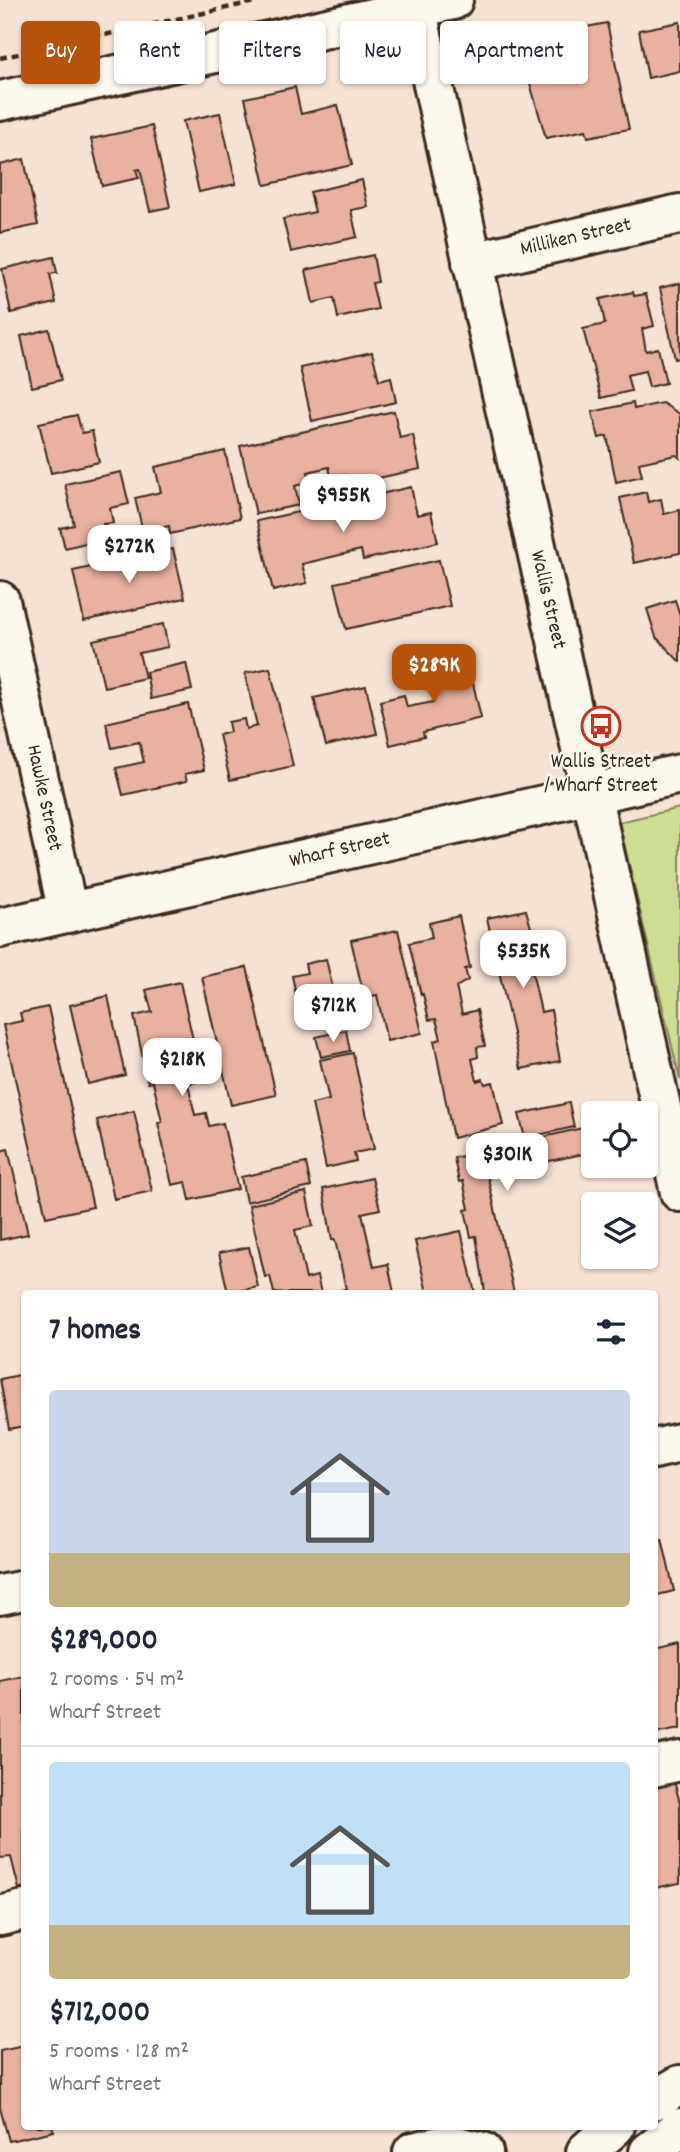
<!DOCTYPE html>
<html lang="en">
<head>
<meta charset="utf-8">
<style>
	:root { --surface:#fff; --page:#f6f6f7; --text:#1f2937; --muted:#747a83; --line:#e0e1e3; --accent:#b45309 }
	body { margin:0; font-family:Dekko,sans-serif; background:var(--page); color:var(--text); height:100vh; display:flex; flex-direction:column; font-size:26px; white-space:nowrap }
	* { box-sizing:border-box; margin:0 }
	p { font-size:23px; color:var(--muted) }
	.icon { flex:none; width:38px; height:38px; fill:none; stroke:currentColor; stroke-width:2; stroke-linecap:round; stroke-linejoin:round }
	.map { position:relative; flex:1; overflow:hidden }
	.drawer { position:absolute; left:21px; top:1290px; width:637px; height:840px; display:flex; flex-direction:column; background:var(--surface); border-radius:7px; box-shadow:0 2px 5px #0004 }
	.drawer>* { flex:none }
	.guide { position:absolute; left:21px; top:21px; width:639px; height:63px; display:flex; gap:14px }
	.controls { position:absolute; left:581px; top:1101px; display:grid; gap:14px }
	.controls a { display:grid; place-items:center; width:77px; height:77px; border-radius:7px; background:var(--surface); box-shadow:0 2px 5px #0004; font-size:35px }
	.price { position:absolute; translate:-50% -60px; padding:0 16px; border-radius:14px; background:#fff; color:#222; font-size:23px; line-height:46px; filter:drop-shadow(0 2px 4px #0008) }
	.price::after { content:''; position:absolute; left:50%; top:42px; width:21px; height:16px; margin-left:-10px; background:inherit; clip-path:polygon(0 0,100% 0,50% 100%) }
	.price.active { background:var(--accent); color:#fff }
	ul { padding:0; list-style:none }
	li { display:grid; align-content:center; gap:14px; height:371px; padding:0 28px }
	li+li { border-top:2px solid var(--line) }
	li span { display:grid; place-items:center; height:217px; border-radius:7px; color:#555 }
	li>.icon { margin-inline-start:auto }
	span .icon { width:126px; height:126px; fill:#fffc; stroke-width:1 }
	li b { font-size:30px }
	h2 { display:flex; justify-content:space-between; align-items:center; height:84px; padding:0 28px; font-size:30px }
	.pill { padding:0 24px; border-radius:7px; background:var(--surface); box-shadow:0 2px 5px #0004; font-size:24px; line-height:63px }
	.pill.active { background:var(--accent); color:#fff }
	.map>svg:first-child { display:block }
</style>
</head>
<body>
<div class="map">
<svg width="680" height="2152" viewBox="0 0 680 2152">
	<rect width="100%" height="100%" fill="#f6e2d5"/>
	<filter id="ink" filterUnits="userSpaceOnUse"><feTurbulence type="fractalNoise" baseFrequency=".0143" numOctaves="2"/><feDisplacementMap in="SourceGraphic" scale="14" xChannelSelector="R" yChannelSelector="G"/><feConvolveMatrix kernelMatrix="1 2 1 2 8 2 1 2 1" color-interpolation-filters="sRGB"/></filter>
	<g filter="url(#ink)">
		<path fill="#cdde92" stroke="#848458" stroke-width="2" d="M680,808V1080L619,822Z"/>
		<path fill="#e9b1a0" stroke="#3b2a1e" stroke-width="2" d="M680,22V71L648,78L639,30Z
			M607,23L629,129L588,137L586,130L546,138L529,80L533,79L530,60L570,52L566,31Z
			M295,87L301,114L338,105L352,165L265,185L245,98Z
			M220,113L236,184L199,192L183,121Z
			M152,126L170,207L150,211L140,169L136,170L139,178L102,186L91,139Z
			M24,159L38,225L0,233V165Z
			M362,180L368,207L351,210L357,237L291,252L283,219L315,212L310,192Z
			M373,255L378,282L372,283L378,309L338,318L334,298L313,303L306,270Z
			M54,257L57,273L50,274L56,303L11,313L2,269Z
			M680,283V358L675,359L660,288Z
			M633,292L634,296L646,294L654,326L642,329L646,351L658,348L666,383L649,387L645,371L627,375L631,391L601,398L583,329L605,324L600,299Z
			M49,329L61,380L32,387L21,336Z
			M372,352L379,380L391,377L396,402L312,421L300,368Z
			M633,403L634,409L662,403L680,414V458L676,455L639,463L642,476L616,482L607,436L599,438L592,412Z
			M394,411L400,438L413,435L420,469L346,485L344,475L331,477L329,467L308,472L310,482L295,486L299,505L256,514L240,446Z
			M77,415L82,433L92,431L99,462L51,473L39,423Z
			M225,451L240,518L170,534L169,526L143,532L135,498L161,492L155,467Z
			M121,472L129,504L110,508L113,523L103,524L106,538L65,548L60,528L74,525L65,484Z
			M411,487L417,515L431,512L438,542L363,560L361,550L302,564L307,583L273,591L257,521L330,505L332,510L351,506L350,501Z
			M646,492L648,502L661,499L664,514L680,510V553L634,563L620,498Z
			M173,549L185,598L84,621L73,571Z
			M439,560L450,606L346,629L335,583Z
			M675,600L680,615V662L656,637L647,609Z
			M163,624L168,647L139,653L145,678L104,687L93,640Z
			M467,657L481,718L423,732L424,737L390,745L380,701L404,695L407,707L434,702L426,666Z
			M186,663L192,690L151,699L146,672Z
			M270,668L293,766L230,780L219,735L230,732L228,722L244,719L246,729L257,726L245,673Z
			M366,686L377,734L326,746L314,698Z
			M188,704L204,770L185,774L187,781L123,795L116,768L144,762L139,742L112,748L106,723Z
			M526,910L540,960L530,962L541,1012L551,1010L560,1061L521,1069L487,918Z
			M459,916L470,968L465,969L468,980L456,987L462,1014L477,1010L485,1046L477,1047L478,1057L472,1059L477,1081L483,1079L485,1084L493,1082L503,1125L453,1138L434,1041L441,1039L436,1019L429,1020L423,994L421,995L409,943L432,938L429,923Z
			M398,930L422,1033L387,1041L377,995L364,997L351,940Z
			M326,959L340,1019L303,1027L292,976L307,973L305,964Z
			M247,967L276,1095L231,1105L202,977Z
			M180,982L202,1080L188,1084L195,1115L206,1113L209,1126L223,1123L238,1189L190,1200L186,1182L172,1185L158,1123L162,1122L153,1082L148,1083L134,1016L152,1012L146,990Z
			M108,996L125,1075L88,1084L70,1005Z
			M48,1007L93,1207L46,1217L3,1025L22,1021L20,1013Z
			M346,1030L350,1051L321,1057L316,1037Z
			M353,1053L374,1149L354,1153L356,1161L326,1168L312,1104L329,1100L320,1060Z
			M569,1103L574,1127L525,1138L519,1114Z
			M134,1111L152,1191L114,1199L97,1120Z
			M591,1126L593,1152L487,1174L514,1293L485,1292L476,1236L471,1237L465,1210L469,1209L463,1181L459,1182L454,1158Z
			M8,1149L28,1234L0,1240V1151Z
			M306,1163L311,1187L246,1202L241,1177Z
			M372,1178L380,1209L362,1213L374,1267L388,1264L394,1293H342L341,1290L346,1289L335,1240H332L323,1189Z
			M306,1192L313,1226L295,1230L306,1279L317,1276L321,1293H274L270,1276L265,1277L249,1205Z
			M461,1231L475,1293H427L415,1241Z
			M249,1247L258,1287L228,1293L219,1253Z
			M20,1375L24,1394V1426L9,1429L0,1379Z
			M662,1538L674,1591L654,1596V1539Z
			M680,1644V1729L654,1734V1650Z
			M24,1676V1887L19,1889L11,1857L0,1858V1681Z
			M674,1781L680,1803V1883L654,1888V1786Z
			M24,2046V2126H52L54,2131L9,2141L0,2108V2051Z"/>
		<g fill="none" stroke-linecap="round" stroke-linejoin="round">
			<defs>
				<path id="minor" d="M416,8L680,1192
					M0,101L453,0
					M472,262L680,214
					M0,601L68,913
					M0,928L680,774
					M654,1449L680,1443
					M0,1595L24,1590
					M654,1767L680,1761
					M0,1916L24,1910
					M413,2152L448,2144L483,2152"/>
				<path id="major" d="M654,2100L680,2085
					M586,2152L615,2126
					M649,2152L680,2128"/>
			</defs>
			<use href="#minor" stroke="#3b2a1e" stroke-width="44"/>
			<use href="#major" stroke="#3b2a1e" stroke-width="44"/>
			<path stroke="#3b2a1e" stroke-width="4.5" stroke-dasharray="7 5" stroke-linecap="butt" d="M0,58L263,0"/>
			<use href="#minor" stroke="#fbf7ec" stroke-width="38"/>
			<use href="#major" stroke="#fbf7ec" stroke-width="38"/>
		</g>
	</g>
	<defs>
		<symbol id="bus-ring" viewBox="-11 -11 22 22"><circle r="9.5" fill="#fbf7ec" stroke="#c8321e" stroke-width="1.5"/><path d="M-5-6H5V4H4V6H2V4H-2V6H-4V4H-5ZM-3.5-4V0h7V-4ZM-3.5 1.2v1.5H-2V1.2ZM2 1.2v1.5H3.5V1.2Z" fill="#c8321e"/></symbol>
	</defs>
	<g fill-rule="evenodd">
		<use href="#bus-ring" x="579" y="704" width="44" height="44"/>
	</g>
	<g text-anchor="middle" dominant-baseline="central" stroke-width="5" stroke-linejoin="round" paint-order="stroke">
		<g font-size="21" fill="#3b2a1e" stroke="#fbf7ec">
			<text transform="translate(576 238) rotate(-13)">Milliken Street</text>
			<text transform="translate(547 600) rotate(77)">Wallis Street</text>
			<text transform="translate(43 798) rotate(78)">Hawke Street</text>
			<text transform="translate(340 851) rotate(-13)">Wharf Street</text>
		</g>
		<g font-size="21" fill="#3b2a1e" stroke="#fbf7ec">
			<text x="601" y="763">Wallis Street<tspan x="601" dy="24">/ Wharf Street</tspan></text>
		</g>
	</g>
</svg>
<div class="controls">
<a><svg class="icon" aria-label="locate" viewBox="0 0 24 24"><circle cx="12" cy="12" r="6"/><path d="M12 2v4M12 18v4M2 12h4M18 12h4"/></svg></a>
<a><svg class="icon" aria-label="layers" viewBox="0 0 24 24"><path d="M12 4l9 5-9 5-9-5zM3 14l9 5 9-5"/></svg></a>
</div>
<b class="price" style="left:343px;top:534px">$955K</b>
<b class="price" style="left:129px;top:585px">$272K</b>
<b class="price active" style="left:434px;top:704px">$289K</b>
<b class="price" style="left:523px;top:990px">$535K</b>
<b class="price" style="left:333px;top:1044px">$712K</b>
<b class="price" style="left:182px;top:1098px">$218K</b>
<b class="price" style="left:507px;top:1193px">$301K</b>
<div class="guide">
<a class="pill active">Buy</a>
<a class="pill">Rent</a>
<a class="pill">Filters</a>
<a class="pill">New</a>
<a class="pill">Apartment</a>
</div>
<section class="drawer">
<h2>7 homes<svg class="icon" aria-label="filters" viewBox="0 0 24 24"><path d="M4 7h16M4 17h16"/><circle cx="9" cy="7" r="2"/><circle cx="15" cy="17" r="2"/></svg></h2>
<ul>
<li><span style="background:linear-gradient(#c9d6e8 75%,#c2b280 0)"><svg class="icon" aria-label="home" viewBox="0 0 24 24"><path d="M3 11l9-7 9 7M6 9v11h12V9"/></svg></span><div><b>$289,000</b><p>2 rooms · 54 m²</p><p>Wharf Street</p></div></li>
<li><span style="background:linear-gradient(#bfe0f5 75%,#c2b280 0)"><svg class="icon" aria-label="home" viewBox="0 0 24 24"><path d="M3 11l9-7 9 7M6 9v11h12V9"/></svg></span><div><b>$712,000</b><p>5 rooms · 128 m²</p><p>Wharf Street</p></div></li>
</ul>
</section>
</div>
</body>
</html>
